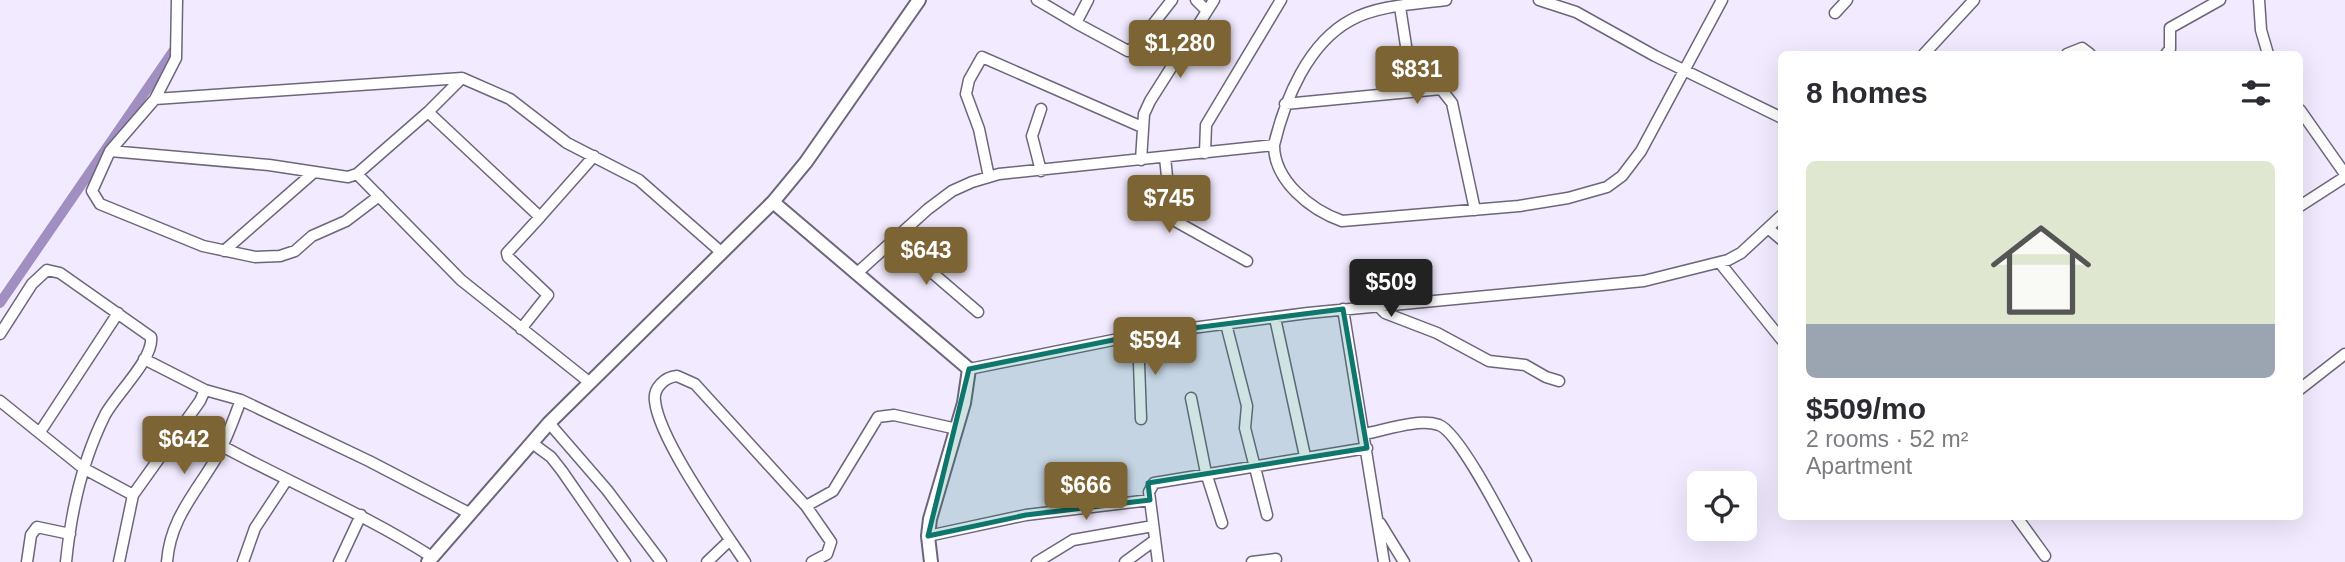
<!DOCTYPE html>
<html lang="en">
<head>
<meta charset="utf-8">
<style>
	:root { --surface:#fff; --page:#f2f2f3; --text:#2b2b33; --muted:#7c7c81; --accent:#7c6435 }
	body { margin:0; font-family:Arial,sans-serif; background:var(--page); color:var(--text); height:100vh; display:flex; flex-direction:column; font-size:26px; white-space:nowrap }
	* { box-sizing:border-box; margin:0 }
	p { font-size:23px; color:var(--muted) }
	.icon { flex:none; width:38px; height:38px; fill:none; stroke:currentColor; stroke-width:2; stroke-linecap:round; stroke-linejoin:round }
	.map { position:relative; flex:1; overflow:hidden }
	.drawer { position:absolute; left:1778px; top:51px; width:525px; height:469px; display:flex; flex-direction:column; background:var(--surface); border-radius:10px; box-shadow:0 7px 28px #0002 }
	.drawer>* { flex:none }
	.buttons { position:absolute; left:1687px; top:471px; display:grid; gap:14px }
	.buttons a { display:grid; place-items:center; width:70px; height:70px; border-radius:10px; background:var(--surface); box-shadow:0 7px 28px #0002; font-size:35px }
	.price { position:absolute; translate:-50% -60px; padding:0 16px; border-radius:7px; background:var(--accent); color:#fff; font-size:23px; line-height:46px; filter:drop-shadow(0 2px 4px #0008) }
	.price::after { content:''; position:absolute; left:50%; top:42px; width:21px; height:16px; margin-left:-10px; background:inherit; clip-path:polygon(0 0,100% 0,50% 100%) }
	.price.active { background:#222; color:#fff }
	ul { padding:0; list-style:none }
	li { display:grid; align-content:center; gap:14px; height:371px; padding:0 28px }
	li span { display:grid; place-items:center; height:217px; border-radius:10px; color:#555 }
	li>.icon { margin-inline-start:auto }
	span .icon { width:126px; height:126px; fill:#fffc; stroke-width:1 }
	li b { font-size:30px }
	h2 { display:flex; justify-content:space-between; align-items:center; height:84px; padding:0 28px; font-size:30px }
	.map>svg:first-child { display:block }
</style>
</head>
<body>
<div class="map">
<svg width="2345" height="562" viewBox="0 0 2345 562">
	<rect width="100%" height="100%" fill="#f2ebff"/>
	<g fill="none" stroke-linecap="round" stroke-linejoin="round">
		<path stroke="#a18fc1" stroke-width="10" d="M0,303L176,47L175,41"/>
		<defs>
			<path id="minor" d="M1037,0L1076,23
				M1088,0L1076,23L1128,51L1136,46L1172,0
				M1196,0L1207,11
				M1539,0L1576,12L1655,56L1782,118
				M2259,0L2261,30L2268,54
				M1400,7L1413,91
				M1835,13L1847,0
				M1924,54L1974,0
				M2067,54L2082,48L2090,54
				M2166,54L2170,49V28L2220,0
				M155,99L176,58L177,0
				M1285,104L1441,89L1452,103L1475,210
				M1041,109L1032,136L1041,171
				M2300,110L2345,174
				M428,112L540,217L594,156
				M1274,145C1285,99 1308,43 1351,20C1378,5 1417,4 1446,0
				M110,151L269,165L348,177L357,174L428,112L462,78
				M1205,153L1206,125L1281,0
				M1165,157L1170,207L1177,222L1247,261
				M1141,160L1144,114L1150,101L1214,0
				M357,174L461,280L589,382
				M989,177L979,129L966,94L969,80L982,57L1142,127
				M379,196L346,221L312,236L295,251L280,256L255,257L203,246L100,204L92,191L110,151L155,99L462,78L510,99L567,143L639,180L721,252
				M2300,206L2345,177
				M1769,229L1782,240
				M893,239L978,312
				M224,251L313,173
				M1720,263L1782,340
				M856,274L928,209L952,191L972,182L999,174L1274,145C1274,181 1311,210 1342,221L1519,206L1568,198L1607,187L1622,176L1641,151L1722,0
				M1377,305L1385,313L1437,333L1489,361L1525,365L1546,377L1559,381
				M1343,309L1384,562
				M1275,318L1305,456
				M1226,324L1247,406L1245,428L1267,515
				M521,329L548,295L508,257L507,253L540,217
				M0,334L32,284L47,270L60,273L151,337C154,359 116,394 105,415C82,461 71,511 66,562
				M1138,335L1141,419
				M144,359L205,390
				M969,369L1138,335L1308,313L1644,281L1728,260L1741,253L1782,215
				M2300,389L2345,354
				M1191,398L1206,473L1222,523
				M0,401L83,468L133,495
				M549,423L607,490L661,562
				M40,432L118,313
				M1364,434C1386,430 1418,418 1439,425C1461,433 1512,537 1526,562
				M532,443L551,457L562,471L625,562
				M222,446C292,484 365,514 432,557
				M806,506L831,542L827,554L812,562
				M2016,516L2045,556
				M1380,523L1404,562
				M928,536L1026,515L1150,500
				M27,562L31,535L37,527L70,534
				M119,562L133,495L200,401L205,390L241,400L369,461L469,513
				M167,562C170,520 194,495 215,460C226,442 233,420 241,400
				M243,562L255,528L286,481
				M339,562L361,515
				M707,562L730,540
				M745,562C722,527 659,440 655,401C653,388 665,377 677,376L695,384L806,506L833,491L878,417L894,415L957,429
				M1037,562L1073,540L1153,526
				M1125,562L1155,540
				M1158,562L1149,492L1154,483L1367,448
				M1252,562L1276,559"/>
			<path id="major" d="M773,202L969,369L964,403L930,519L928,536L931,562
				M428,562L549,423L773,202L806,162L919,0"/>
		</defs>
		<use href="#minor" stroke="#6d667b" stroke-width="13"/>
		<use href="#major" stroke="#6d667b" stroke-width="16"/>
		<use href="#minor" stroke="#fff" stroke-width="10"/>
		<use href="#major" stroke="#fff" stroke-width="12"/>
	</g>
	<path fill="#0f766e" fill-opacity="0.2" stroke="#0f766e" stroke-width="5" stroke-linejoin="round" d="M1343,309L1367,448L1148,483L1150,500L1026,515L928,536L969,369L1138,335Z"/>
</svg>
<div class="buttons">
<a><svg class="icon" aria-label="locate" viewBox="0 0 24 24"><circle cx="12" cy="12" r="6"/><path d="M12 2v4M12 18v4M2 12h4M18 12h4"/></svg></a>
</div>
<b class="price" style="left:1180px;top:80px">$1,280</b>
<b class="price" style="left:1417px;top:106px">$831</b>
<b class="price" style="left:1169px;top:235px">$745</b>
<b class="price" style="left:926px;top:287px">$643</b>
<b class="price active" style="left:1391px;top:319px">$509</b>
<b class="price" style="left:1155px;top:377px">$594</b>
<b class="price" style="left:184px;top:476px">$642</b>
<b class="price" style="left:1086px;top:522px">$666</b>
<section class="drawer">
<h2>8 homes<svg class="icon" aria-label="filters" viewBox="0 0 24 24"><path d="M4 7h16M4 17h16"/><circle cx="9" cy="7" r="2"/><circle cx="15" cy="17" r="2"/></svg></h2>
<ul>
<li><span style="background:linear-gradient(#dfe7d0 75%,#9aa5b1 0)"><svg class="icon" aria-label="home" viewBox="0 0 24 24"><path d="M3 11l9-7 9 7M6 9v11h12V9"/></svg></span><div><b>$509/mo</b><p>2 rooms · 52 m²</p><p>Apartment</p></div></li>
</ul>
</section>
</div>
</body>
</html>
